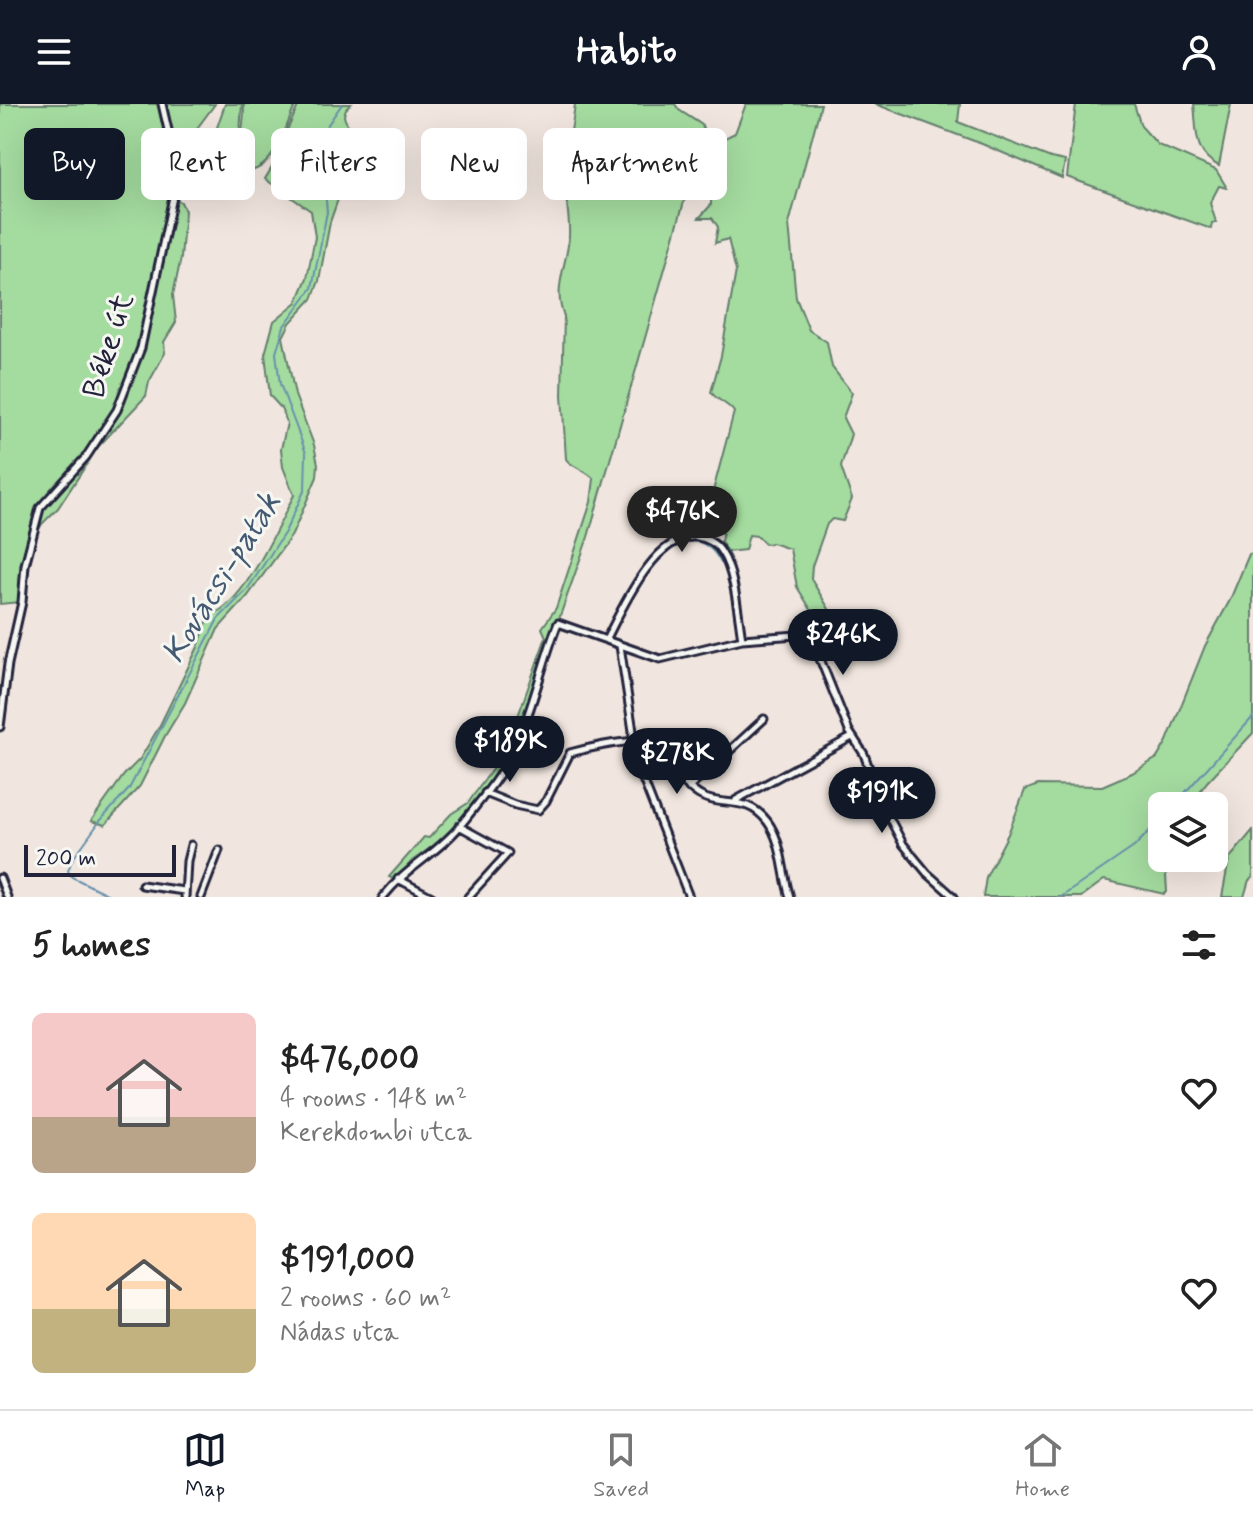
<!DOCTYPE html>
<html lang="en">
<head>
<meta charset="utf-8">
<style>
	:root { --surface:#fff; --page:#f6f6f6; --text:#222; --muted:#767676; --line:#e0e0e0; --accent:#111827 }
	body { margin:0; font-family:Mynerve,sans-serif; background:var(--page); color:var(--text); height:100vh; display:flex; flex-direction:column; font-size:30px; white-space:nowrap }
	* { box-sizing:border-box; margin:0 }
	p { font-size:26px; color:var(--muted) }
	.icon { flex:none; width:44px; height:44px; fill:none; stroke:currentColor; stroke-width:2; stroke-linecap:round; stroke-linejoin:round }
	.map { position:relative; height:793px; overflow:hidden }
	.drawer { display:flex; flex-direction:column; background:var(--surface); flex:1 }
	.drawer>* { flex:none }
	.hud { position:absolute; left:24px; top:24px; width:800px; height:72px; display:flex; gap:16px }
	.buttons { position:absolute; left:1148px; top:688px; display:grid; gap:16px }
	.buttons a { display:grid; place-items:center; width:80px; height:80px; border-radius:12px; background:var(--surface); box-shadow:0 8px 32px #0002; font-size:40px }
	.scale { position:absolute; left:24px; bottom:20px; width:152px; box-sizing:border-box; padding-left:8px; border:4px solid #22223b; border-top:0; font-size:22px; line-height:28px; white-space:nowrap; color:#22223b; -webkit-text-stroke:6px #f6f6f2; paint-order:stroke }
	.price { position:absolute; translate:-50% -68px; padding:0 18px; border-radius:28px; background:var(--accent); color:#fff; font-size:26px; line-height:52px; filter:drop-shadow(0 2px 4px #0008) }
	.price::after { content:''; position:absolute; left:50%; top:48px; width:24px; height:18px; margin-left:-12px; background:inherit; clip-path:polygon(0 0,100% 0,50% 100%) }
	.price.selected { background:#222; color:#fff }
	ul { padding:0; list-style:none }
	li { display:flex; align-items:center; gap:24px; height:200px; padding:0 32px }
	li span { display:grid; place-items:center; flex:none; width:224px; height:160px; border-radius:12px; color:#555 }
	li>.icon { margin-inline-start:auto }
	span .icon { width:96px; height:96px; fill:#fffc; stroke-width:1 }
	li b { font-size:34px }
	h2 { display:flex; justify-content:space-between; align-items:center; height:96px; padding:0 32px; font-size:34px }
	.tag { padding:0 28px; border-radius:12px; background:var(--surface); box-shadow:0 8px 32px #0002; font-size:28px; line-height:72px }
	.tag.selected { background:var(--accent); color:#fff }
	header { display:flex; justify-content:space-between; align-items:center; height:104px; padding:0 32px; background:var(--accent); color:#fff; font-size:36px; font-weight:700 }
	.menu { display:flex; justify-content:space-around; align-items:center; height:112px; border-top:2px solid var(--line); background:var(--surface); font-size:22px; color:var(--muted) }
	.menu a { display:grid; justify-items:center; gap:4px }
	.menu .selected { color:var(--accent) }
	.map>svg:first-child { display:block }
</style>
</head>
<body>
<header><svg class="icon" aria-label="menu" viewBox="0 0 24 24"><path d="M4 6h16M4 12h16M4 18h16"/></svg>Habito<svg class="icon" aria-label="person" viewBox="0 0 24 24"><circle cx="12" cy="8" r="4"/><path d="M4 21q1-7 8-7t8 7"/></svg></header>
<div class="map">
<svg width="1253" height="793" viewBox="0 0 1253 793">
	<rect width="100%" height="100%" fill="#f1e6df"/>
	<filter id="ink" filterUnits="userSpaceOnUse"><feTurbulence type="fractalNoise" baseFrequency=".0125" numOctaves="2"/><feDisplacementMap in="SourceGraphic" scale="16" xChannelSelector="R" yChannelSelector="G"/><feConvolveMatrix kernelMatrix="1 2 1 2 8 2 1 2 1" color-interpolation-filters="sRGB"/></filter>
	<g filter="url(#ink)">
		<path fill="#a4db9f" stroke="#637e6d" stroke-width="2" d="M0,0H158L168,46L169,92L181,98L185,107L181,154L173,191L176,218L164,238L165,249L149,278L146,292L98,343L58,404L42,420L23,452L20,498L0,500Z
			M164,0H215L192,31H182L186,55L182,70L186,73L192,72L208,50L225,0H242L240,29L235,46L226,55L175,84L171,24Z
			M244,0H296C286,20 276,63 250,67C242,68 229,62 218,62C242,46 244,27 244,0Z
			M299,0H351C334,13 353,24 359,36L330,118L319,177L312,195L290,219L283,233L295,291L314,341L318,360L317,373L292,431L247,493L218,525L185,599L165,632L140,682L105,721L91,717L124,671L140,655L159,623L198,543L209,512C245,500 277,424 294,391L283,363L281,345L287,319L282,305L270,292L265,250L274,217L297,198L307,174L315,133L311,107L265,75L277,55L276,51Z
			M575,0H675L679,6L702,21L704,28L588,433L517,633L506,655L451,729L412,757L395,776L389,773L424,733L429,734L451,710L468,699L506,646L546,533L542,524L556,504L591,398L594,375C586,366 571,363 566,355L562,291L564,212C552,185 568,158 569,132C570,114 566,98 565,81C565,55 572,26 575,0Z
			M746,0H821L789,120L796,194L809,226L827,238L832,263L852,289L843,314L851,330L841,363L852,395L843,417L832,415L827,420L812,462L811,475L841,525L821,522L797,483L790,445L772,439L765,440L757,432L749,431L745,446L727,448L721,437L728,404L712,391L734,308C728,299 717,297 711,288L721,252L736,167L728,135L715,139L718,123L712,114H699L711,101V81L700,76L713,29L725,34L735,29Z
			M875,0H960L958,18L1051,54L1065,57L1062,74L982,40Z
			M1076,0H1134L1141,22L1158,41L1216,66L1227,84L1219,82L1210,99L1216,118L1212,119L1211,125L1067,73Z
			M1194,0H1231L1219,62C1193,50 1197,26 1194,0Z
			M1253,449V629L1207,678L1189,702H1162V754H1169L1166,771L1167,788L1164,790L1104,776L1081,793H983L986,773L1008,730L1025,686L1038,681L1102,682L1132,669L1157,654L1167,637L1205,542L1230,496L1249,450Z
			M1253,726V774L1249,776L1244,793H1222L1229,755Z"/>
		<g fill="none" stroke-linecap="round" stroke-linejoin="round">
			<path stroke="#6791ac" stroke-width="2" d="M669,447C690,430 709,436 721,459
				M1173,702L1253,613
				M113,793L72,773L68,767L72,756L100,717L129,685L218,515L247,486L285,428L305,385L306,349L280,280L276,249L284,222L312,184L327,108L320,32L342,0
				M1061,793L1134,743L1162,714"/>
			<defs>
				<path id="street" d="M606,536C622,505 655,429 697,433C707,434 717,440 722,449C735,469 738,511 742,535
					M620,542L633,627L632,647L689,793
					M0,623L8,560L22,498L25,461L40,404L86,353L117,306L141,244L174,88L168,26L162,0
					M689,684L764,615
					M485,689L515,701L538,706L546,697L570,649C584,645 622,636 636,638C654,640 680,681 701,692C723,704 746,690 767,717C783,738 782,769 790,793
					M736,696L852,633
					M459,722L508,749L468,793
					M0,774L7,793
					M398,775L432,793
					M142,781L184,787
					M185,793L187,757L191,741
					M201,793L219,746
					M383,793C407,763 438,749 460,722C480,697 503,670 516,641C534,602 542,559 558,519L660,555L742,535L810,530L849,627L864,650L880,696L903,740L927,769L954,793"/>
			</defs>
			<use href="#street" stroke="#22223b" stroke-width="11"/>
			<use href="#street" stroke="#f6f6f2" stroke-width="5"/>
		</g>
	</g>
	<g text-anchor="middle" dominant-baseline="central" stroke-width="6" stroke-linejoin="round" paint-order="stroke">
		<g font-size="32" fill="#22223b" stroke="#f6f6f2">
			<text transform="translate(109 242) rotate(-73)">Béke út</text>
		</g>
		<g font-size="34" font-style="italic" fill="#445a73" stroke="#f6f6f2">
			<text transform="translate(222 474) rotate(-58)">Kovácsi-patak</text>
		</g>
	</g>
</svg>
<div class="buttons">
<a><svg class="icon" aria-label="layers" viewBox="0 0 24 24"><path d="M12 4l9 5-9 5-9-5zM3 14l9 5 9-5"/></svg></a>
</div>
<div class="scale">200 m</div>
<b class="price selected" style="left:682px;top:450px">$476K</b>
<b class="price" style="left:843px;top:573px">$246K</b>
<b class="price" style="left:510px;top:680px">$189K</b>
<b class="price" style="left:677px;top:692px">$278K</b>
<b class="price" style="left:882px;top:731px">$191K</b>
<div class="hud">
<a class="tag selected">Buy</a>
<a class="tag">Rent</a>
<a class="tag">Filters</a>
<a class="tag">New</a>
<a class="tag">Apartment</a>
</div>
</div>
<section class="drawer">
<h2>5 homes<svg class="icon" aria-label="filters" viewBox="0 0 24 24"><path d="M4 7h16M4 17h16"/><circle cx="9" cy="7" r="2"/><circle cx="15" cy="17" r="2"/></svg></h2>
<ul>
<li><span style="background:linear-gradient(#f6c9c9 65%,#b9a48a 0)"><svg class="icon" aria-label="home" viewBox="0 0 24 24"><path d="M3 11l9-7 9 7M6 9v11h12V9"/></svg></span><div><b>$476,000</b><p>4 rooms · 148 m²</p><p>Kerekdombi utca</p></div><svg class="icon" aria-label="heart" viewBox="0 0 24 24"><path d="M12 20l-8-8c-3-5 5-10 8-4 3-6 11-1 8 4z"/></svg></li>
<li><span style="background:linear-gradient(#ffd9b3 60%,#c2b280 0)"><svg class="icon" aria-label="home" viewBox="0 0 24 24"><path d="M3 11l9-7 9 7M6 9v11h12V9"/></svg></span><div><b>$191,000</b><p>2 rooms · 60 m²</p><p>Nádas utca</p></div><svg class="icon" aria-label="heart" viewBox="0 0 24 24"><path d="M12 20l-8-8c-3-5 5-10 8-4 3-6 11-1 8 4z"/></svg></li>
</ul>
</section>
<nav class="menu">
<a class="selected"><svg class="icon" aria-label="map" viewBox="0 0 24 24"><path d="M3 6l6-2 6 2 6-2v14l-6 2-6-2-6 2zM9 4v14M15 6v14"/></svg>Map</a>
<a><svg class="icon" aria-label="saved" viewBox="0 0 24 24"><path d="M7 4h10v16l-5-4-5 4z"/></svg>Saved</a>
<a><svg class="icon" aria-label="home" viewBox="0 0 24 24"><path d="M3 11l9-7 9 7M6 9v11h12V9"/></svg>Home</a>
</nav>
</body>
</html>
